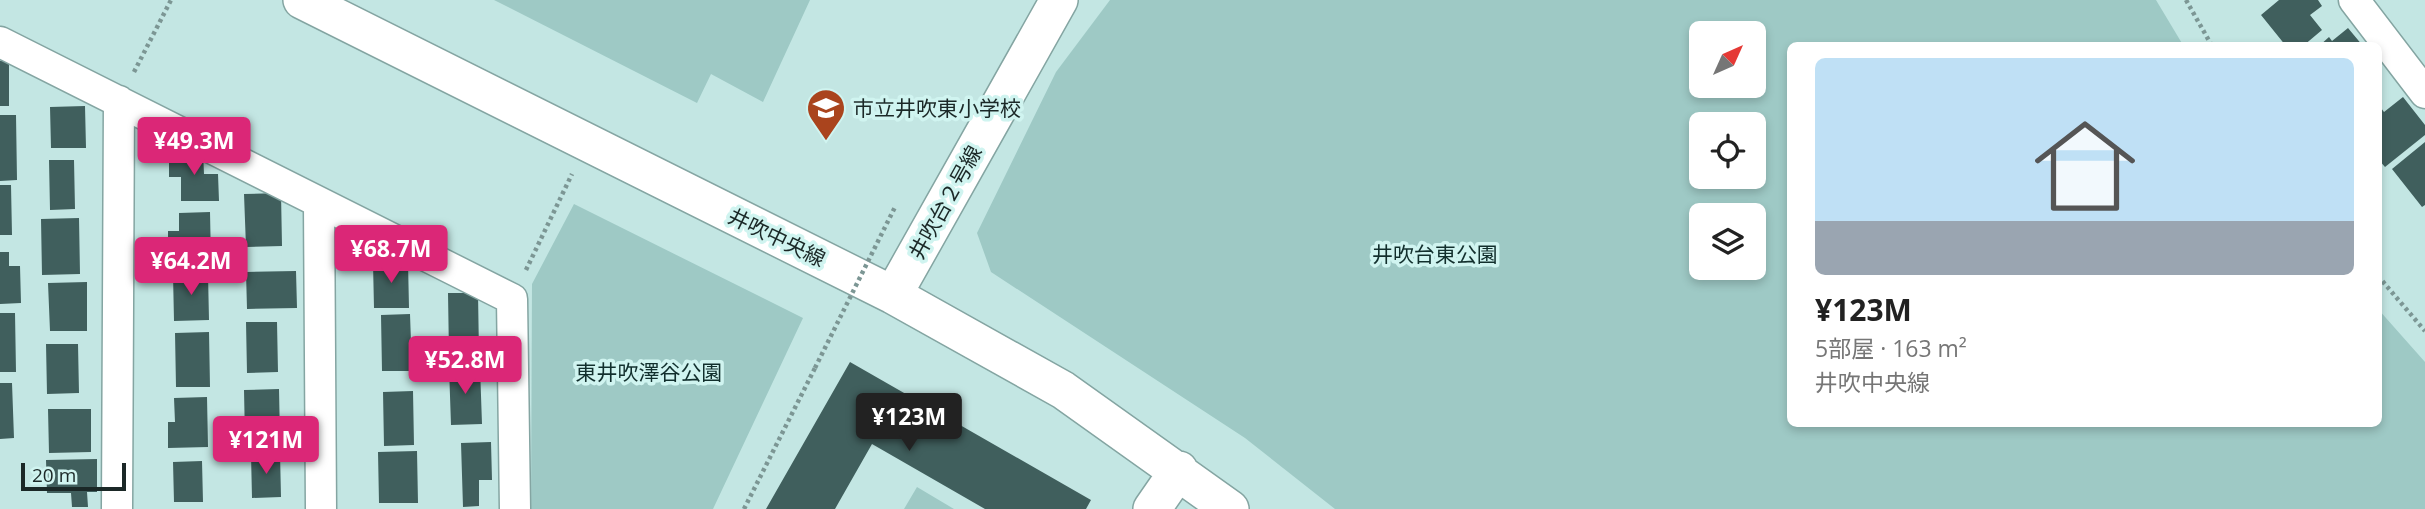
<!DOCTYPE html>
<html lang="ja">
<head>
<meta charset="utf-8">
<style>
	:root { --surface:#fff; --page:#f2f2f2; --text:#222; --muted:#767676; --accent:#db2777 }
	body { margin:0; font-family:"Open Sans","Noto Sans JP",sans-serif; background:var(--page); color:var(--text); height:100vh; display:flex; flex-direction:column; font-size:26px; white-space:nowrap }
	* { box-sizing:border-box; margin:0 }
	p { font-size:23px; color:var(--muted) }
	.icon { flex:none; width:38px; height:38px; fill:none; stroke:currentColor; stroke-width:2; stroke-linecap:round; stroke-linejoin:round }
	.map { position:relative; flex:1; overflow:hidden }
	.details { position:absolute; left:1787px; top:42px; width:595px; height:385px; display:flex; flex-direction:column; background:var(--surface); border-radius:10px; box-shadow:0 4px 10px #0003 }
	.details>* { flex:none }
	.needle { width:46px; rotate:45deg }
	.fabs { position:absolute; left:1689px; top:21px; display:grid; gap:14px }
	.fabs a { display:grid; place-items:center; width:77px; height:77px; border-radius:10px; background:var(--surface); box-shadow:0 4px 10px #0003; font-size:35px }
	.scale { position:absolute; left:21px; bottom:18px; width:105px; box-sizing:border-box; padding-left:7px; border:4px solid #1b2827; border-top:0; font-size:19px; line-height:24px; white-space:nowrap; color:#1b2827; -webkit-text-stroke:5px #d0f4f0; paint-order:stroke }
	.price { position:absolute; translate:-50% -60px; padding:0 16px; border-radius:7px; background:var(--accent); color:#fff; font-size:23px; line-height:46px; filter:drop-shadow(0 2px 4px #0008) }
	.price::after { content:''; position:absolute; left:50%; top:42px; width:21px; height:16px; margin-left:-10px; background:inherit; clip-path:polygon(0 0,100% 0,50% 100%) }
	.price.active { background:#222; color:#fff }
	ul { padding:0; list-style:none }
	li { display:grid; align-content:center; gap:14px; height:371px; padding:0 28px }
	li span { display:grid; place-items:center; height:217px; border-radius:10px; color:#555 }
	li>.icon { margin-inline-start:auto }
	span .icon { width:126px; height:126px; fill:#fffc; stroke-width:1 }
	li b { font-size:30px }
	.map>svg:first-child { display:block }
</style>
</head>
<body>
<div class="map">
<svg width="2425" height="509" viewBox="0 0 2425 509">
	<rect width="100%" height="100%" fill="#c3e6e3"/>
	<path fill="#9ec9c5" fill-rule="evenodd" d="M494,0H810L763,102L711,74L697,103Z
		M1110,0H2156L2183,45L1790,46V424H2378V309L2425,362V509H1335L1245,438L991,272L977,233L1056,72ZM1701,33H1754V86H1701ZM1701,124H1754V177H1701ZM1754,215V268H1701V215Z
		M574,204L803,318L713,509H531L532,284Z
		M917,487L954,509H904Z"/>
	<path fill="#405f5d" d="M2279,0H2318L2322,6L2310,15L2322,30L2303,46H2286L2261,15Z
		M2348,28L2363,46H2319L2329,37L2332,41Z
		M9,60V106H0V61Z
		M2403,97L2425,125V135L2385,167L2378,159V104L2384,112Z
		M85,106L86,148H51L50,107Z
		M0,115H16L17,180L0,181Z
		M2425,142V205L2422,207L2392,169Z
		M203,151L204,174H218L219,201H181V177H169V152Z
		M49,160H74L75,209L50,210Z
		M0,185H11L12,235H0Z
		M281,193L282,246L246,247L244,194Z
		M210,212L211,260L168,261V231H179V213Z
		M79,218L80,274L42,275L41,219Z
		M0,252H9V266H20L21,303L0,304Z
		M408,262L409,308H374L373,263Z
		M296,271L297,308L247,309L246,272Z
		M173,274H208L209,320L174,321Z
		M87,282V331H50L48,283Z
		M448,293H478L479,354L449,355Z
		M0,313H15L16,372H0Z
		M410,314L412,371H382L381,315Z
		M246,322H277L278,372L247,373Z
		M209,332L210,387H176L175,333Z
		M46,344H78L79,393L47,394Z
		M850,362L1091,500L1086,509H985L872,444L835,509H766Z
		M449,367H480L482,424L451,425Z
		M0,383H12L14,438L0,439Z
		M279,389L280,438L245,439L244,390Z
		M413,391L414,445L384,446L383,392Z
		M207,397L208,447L168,448V422H175L174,398Z
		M48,409H91V452L49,453Z
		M491,442L492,480H479V506L463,507L461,443Z
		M417,451L418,503H379L378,452Z
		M280,453L281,497L252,498L251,454Z
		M97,459V492H87L88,507H72L71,493H47L46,460Z
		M202,461L203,502H174L173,462Z"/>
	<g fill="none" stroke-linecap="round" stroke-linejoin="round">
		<defs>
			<path id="minor" d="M2354,0L2425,93
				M0,42L512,299L515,509
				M319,204L321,509
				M117,509L119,101"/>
			<path id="tertiary" d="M302,0L893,295L1063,390L1230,509
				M893,295L1059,0
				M1152,509L1179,470"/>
		</defs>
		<use href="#minor" stroke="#84a5a2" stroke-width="33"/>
		<use href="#tertiary" stroke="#84a5a2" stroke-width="40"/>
		<path stroke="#7c9694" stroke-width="4.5" stroke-dasharray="3.5 3.5" stroke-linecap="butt" d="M2186,0L2212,46
			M134,72L171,0
			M526,270L572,174
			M2378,276L2425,331
			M744,509L815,368"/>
		<use href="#minor" stroke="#fff" stroke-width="30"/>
		<use href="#tertiary" stroke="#fff" stroke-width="37"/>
		<path stroke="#7c9694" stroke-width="4.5" stroke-dasharray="3.5 3.5" stroke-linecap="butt" d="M815,368L896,205"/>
	</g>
	<defs>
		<symbol id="school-pin" viewBox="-11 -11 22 30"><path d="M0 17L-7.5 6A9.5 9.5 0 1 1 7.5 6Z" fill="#aa441d" stroke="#d0f4f0"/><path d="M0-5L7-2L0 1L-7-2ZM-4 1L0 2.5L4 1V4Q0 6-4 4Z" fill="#fff"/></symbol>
	</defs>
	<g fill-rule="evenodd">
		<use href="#school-pin" x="804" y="86" width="44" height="60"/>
	</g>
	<g text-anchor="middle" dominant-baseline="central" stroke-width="7" stroke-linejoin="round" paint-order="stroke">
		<g font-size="21" fill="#1b2827" stroke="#d0f4f0" text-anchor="start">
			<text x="853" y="108">市立井吹東小学校</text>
		</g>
		<g font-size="21" fill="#1b2827" stroke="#d0f4f0">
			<text transform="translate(945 202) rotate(-61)">井吹台２号線</text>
			<text transform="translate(777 237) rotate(26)">井吹中央線</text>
		</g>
		<g font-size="21" fill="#122f2d" stroke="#d0f4f0">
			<text x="1435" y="254">井吹台東公園</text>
			<text x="649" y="372">東井吹澤谷公園</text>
		</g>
	</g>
</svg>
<div class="fabs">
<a><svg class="needle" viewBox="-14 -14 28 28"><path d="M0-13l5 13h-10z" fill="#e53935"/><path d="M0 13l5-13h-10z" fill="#767676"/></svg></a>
<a><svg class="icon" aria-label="locate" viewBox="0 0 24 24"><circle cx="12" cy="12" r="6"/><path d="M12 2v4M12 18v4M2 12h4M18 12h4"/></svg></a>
<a><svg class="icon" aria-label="layers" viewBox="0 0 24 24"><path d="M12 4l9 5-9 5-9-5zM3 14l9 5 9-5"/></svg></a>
</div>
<div class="scale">20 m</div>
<b class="price" style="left:194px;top:177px">¥49.3M</b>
<b class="price" style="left:391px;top:285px">¥68.7M</b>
<b class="price" style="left:191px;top:297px">¥64.2M</b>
<b class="price" style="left:465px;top:396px">¥52.8M</b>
<b class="price active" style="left:909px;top:453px">¥123M</b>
<b class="price" style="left:266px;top:476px">¥121M</b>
<section class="details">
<ul>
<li><span style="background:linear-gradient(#bfe0f5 75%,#9aa5b1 0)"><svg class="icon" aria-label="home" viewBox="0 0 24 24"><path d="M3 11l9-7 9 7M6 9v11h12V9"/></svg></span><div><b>¥123M</b><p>5部屋 · 163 m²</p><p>井吹中央線</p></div></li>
</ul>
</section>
</div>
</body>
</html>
